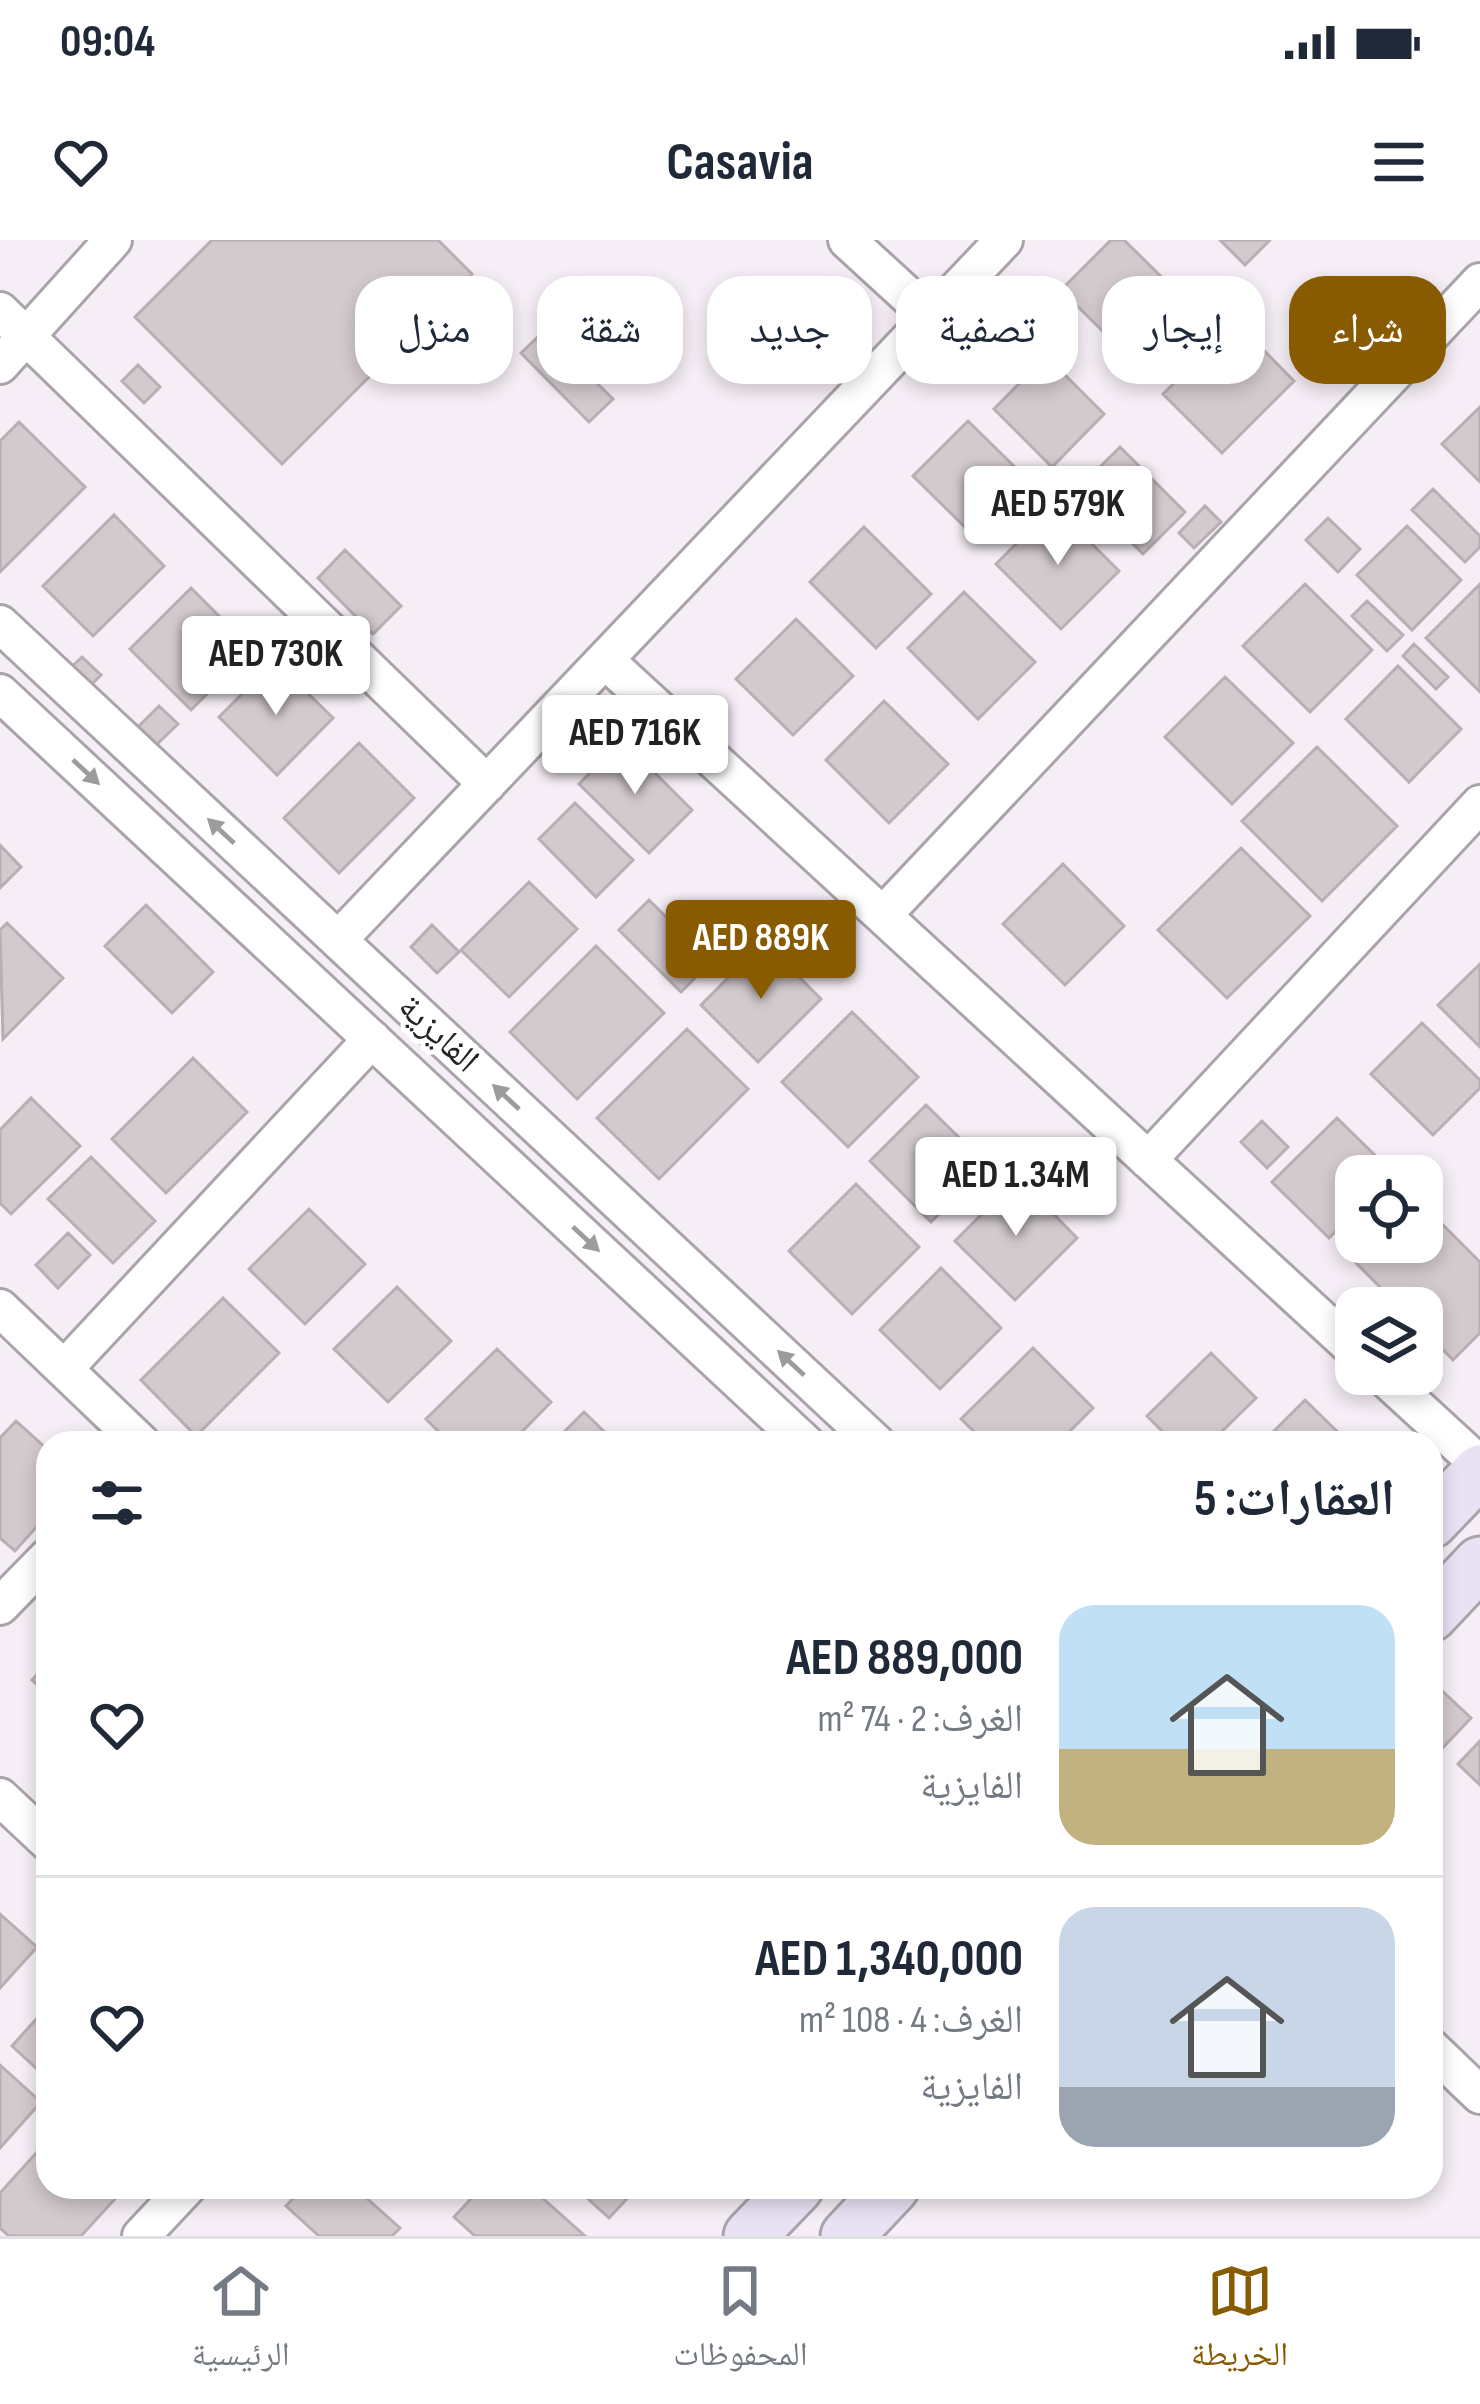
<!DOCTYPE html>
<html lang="ar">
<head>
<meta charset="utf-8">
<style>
	:root { --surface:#fff; --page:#f6f6f7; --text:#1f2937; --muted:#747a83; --line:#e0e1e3; --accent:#895b00 }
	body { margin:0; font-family:"Sofia Sans Condensed","Noto Naskh Arabic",sans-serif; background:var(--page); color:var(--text); direction:rtl; height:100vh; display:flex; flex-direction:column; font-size:45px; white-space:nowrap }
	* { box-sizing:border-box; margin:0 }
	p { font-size:39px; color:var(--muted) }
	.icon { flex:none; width:66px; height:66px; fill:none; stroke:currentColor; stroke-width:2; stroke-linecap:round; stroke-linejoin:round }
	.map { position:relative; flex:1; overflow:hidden; direction:ltr }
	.details { position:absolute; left:36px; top:1191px; width:1407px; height:768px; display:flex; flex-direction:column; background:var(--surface); border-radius:36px; box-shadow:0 6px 18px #0003; direction:rtl }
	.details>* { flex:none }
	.top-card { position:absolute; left:36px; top:36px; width:1410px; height:108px; direction:rtl; display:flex; gap:24px }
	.buttons { position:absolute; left:1335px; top:915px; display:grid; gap:24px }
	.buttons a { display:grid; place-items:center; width:108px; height:108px; border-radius:24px; background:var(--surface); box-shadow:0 6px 18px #0003; font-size:60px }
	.price { position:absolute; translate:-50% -102px; padding:0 27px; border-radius:12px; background:#fff; color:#222; font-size:39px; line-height:78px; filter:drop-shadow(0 3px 6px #0008) }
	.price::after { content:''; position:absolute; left:50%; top:72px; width:36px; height:27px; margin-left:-18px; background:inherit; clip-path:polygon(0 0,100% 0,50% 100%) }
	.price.active { background:var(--accent); color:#fff }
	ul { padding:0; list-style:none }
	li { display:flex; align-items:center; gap:36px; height:300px; padding:0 48px }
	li+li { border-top:3px solid var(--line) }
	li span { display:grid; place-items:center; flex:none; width:336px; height:240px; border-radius:36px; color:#555 }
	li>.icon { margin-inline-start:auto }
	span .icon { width:144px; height:144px; fill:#fffc; stroke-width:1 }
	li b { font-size:51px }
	h2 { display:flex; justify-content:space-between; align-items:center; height:144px; padding:0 48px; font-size:51px }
	.chip { padding:0 42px; border-radius:36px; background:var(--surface); box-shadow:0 6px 18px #0003; font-size:42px; line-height:108px }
	.chip.active { background:var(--accent); color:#fff }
	.status { display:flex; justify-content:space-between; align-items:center; height:84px; padding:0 60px; background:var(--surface); direction:ltr }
	.status svg { height:33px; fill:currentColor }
	header { display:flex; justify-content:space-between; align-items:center; height:156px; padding:0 48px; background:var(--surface); font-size:54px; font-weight:700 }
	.tab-bar { display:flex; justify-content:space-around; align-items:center; height:168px; border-top:3px solid var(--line); background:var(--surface); font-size:33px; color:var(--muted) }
	.tab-bar a { display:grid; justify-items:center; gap:6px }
	.tab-bar .active { color:var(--accent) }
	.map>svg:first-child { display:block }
</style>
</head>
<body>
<div class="status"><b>09:04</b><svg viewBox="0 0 49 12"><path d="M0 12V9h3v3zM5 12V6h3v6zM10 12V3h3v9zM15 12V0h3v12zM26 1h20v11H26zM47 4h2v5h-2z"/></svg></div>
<header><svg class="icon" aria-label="menu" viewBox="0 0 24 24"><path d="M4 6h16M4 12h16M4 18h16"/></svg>Casavia<svg class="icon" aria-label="heart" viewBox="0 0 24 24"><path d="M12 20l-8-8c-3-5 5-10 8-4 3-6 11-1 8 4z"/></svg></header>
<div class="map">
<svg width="1480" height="1996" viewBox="0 0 1480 1996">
	<rect width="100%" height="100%" fill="#f6eef6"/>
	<path fill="#d3cace" stroke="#b8aeb3" stroke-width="3" d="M212,0H438L472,34L282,224L135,77Z
		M1111,0H1124L1196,71L1139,127L1061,50Z
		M1220,0H1270L1245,25Z
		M1236,82L1294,141L1222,213L1163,154Z
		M544,91L613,159L589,182L521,113Z
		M1046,116L1104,174L1052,227L994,169Z
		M138,125L160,147L144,163L122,141Z
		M1480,167V242L1442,204Z
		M968,181L1032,244L977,299L913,236Z
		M19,182L85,247L0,332V201Z
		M1120,207L1185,272L1143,314L1078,249Z
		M1433,249L1480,296V307L1465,322L1412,270Z
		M1054,266L1119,331L1061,389L996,324Z
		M1205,266L1221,282L1194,308L1179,293Z
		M114,275L164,326L93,396L43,346Z
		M1328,278L1360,309L1338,332L1306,300Z
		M1407,286L1461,340L1412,390L1357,335Z
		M864,287L931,354L876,408L810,342Z
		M345,310L401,366L373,394L318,338Z
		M1305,344L1372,410L1310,472L1243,406Z
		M1480,344V452L1426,398Z
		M191,348L252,409L191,470L130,409Z
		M964,352L1035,422L978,479L908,408Z
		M1367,361L1403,395L1387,411L1352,376Z
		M796,379L853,436L793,495L736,439Z
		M1414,404L1448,437L1436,449L1403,416Z
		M82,417L101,435L83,453L64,434Z
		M275,421L333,478L277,535L219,477Z
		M1398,426L1461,489L1409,542L1346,479Z
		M1225,437L1293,503L1232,564L1165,497Z
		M884,461L948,524L889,583L826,520Z
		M159,466L178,484L152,509L134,491Z
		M622,500L692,570L649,613L579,544Z
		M359,503L414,558L339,633L284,578Z
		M1317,507L1397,586L1322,661L1242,581Z
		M575,563L633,620L596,657L539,599Z
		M0,605L21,627L0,648Z
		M1241,608L1310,676L1227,758L1158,690Z
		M1063,624L1124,686L1065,745L1003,684Z
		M529,642L577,689L509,757L461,710Z
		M649,660L711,722L681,752L619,690Z
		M146,665L213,732L172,773L105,706Z
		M7,683L63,738L3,799L0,690Z
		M432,685L459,712L437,733L411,707Z
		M764,702L821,759L758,822L701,765Z
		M596,706L664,773L577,859L510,792Z
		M1480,724V807L1438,765Z
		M852,772L918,837L848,907L782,842Z
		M1422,783L1480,840V848L1433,895L1371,834Z
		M687,789L748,849L659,939L597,878Z
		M193,818L247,872L166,953L112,899Z
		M31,858L80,906L11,974L0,963V890Z
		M926,865L988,926L931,982L870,921Z
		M1337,878L1394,934L1356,936V971L1329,998L1272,942Z
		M1262,881L1288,907L1267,928L1241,902Z
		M91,917L155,981L113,1023L48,959Z
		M1018,938L1077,998L1015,1060L955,1001Z
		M856,944L919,1007L852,1074L789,1011Z
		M1422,964L1480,1022V1093L1453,1120L1422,1089V1068H1401L1353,1020L1371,1002H1422Z
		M309,969L365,1024L305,1084L249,1029Z
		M68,993L90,1015L58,1048L36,1025Z
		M941,1028L1001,1088L940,1149L880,1090Z
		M397,1047L451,1101L388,1162L334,1109Z
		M223,1058L279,1113L196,1196L141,1140Z
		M1033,1108L1093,1168L1058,1203H986L961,1179Z
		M497,1109L551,1162L511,1203H450L426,1179Z
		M1211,1113L1256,1158L1210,1203H1174L1147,1176Z
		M1305,1160L1349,1203H1262Z
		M584,1172L616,1203H553Z
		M16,1181L48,1210V1274L15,1311L0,1298V1198Z
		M48,1422V1454L32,1440Z
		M1436,1445L1471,1478L1433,1518L1431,1451Z
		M1480,1501V1545L1458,1524Z
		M0,1674L37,1707L0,1748Z
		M48,1766V1839L12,1806Z
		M0,1825L41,1862L0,1908Z
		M48,1900V1947H101L115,1959L81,1996H9L0,1988V1953Z
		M304,1947H354L400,1988L392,1996H319L286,1966Z
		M482,1947H530L585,1996H475L454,1977Z
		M575,1947H638L609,1978Z"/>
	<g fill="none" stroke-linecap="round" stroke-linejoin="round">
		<defs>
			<path id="minor" d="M847,0L931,77
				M0,71L487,544
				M0,125L113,0
				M0,384L876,1203
				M605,420L1356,1111
				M0,453L805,1203
				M883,675L1480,42
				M338,700L1004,0
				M1148,920L1480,564
				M0,1068L141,1203
				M64,1129L372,799
				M1381,1134L1480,1225
				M0,1366L48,1317
				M0,1557L48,1602
				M1431,1808L1480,1855
				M141,1996L187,1947"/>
			<path id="secondary" d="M1431,1282L1480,1231
				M1431,1375L1480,1323
				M750,1996L797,1947
				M847,1996L893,1947"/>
		</defs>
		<use href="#minor" stroke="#aaa3aa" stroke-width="42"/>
		<use href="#secondary" stroke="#aaa3aa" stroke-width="57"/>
		<use href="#minor" stroke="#fff" stroke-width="36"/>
		<use href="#secondary" stroke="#e9e2f5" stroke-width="51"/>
	</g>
	<defs><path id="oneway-solid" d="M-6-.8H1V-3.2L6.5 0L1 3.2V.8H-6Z" transform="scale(3)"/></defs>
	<g fill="#9d9c9d">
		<use href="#oneway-solid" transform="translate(86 532) rotate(43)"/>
		<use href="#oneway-solid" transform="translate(221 591) rotate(-137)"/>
		<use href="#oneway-solid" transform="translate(506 857) rotate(-137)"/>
		<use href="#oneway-solid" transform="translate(586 999) rotate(43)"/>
		<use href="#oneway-solid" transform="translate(791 1123) rotate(-137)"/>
	</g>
	<g text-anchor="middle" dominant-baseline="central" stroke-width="10" stroke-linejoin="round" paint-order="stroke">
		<g font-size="36" fill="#252225" stroke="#fff">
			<text transform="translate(438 794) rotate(43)">الفايزية</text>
		</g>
	</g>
</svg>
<div class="buttons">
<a><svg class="icon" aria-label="locate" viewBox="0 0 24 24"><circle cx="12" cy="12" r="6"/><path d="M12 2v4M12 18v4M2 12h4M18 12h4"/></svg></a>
<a><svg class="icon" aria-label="layers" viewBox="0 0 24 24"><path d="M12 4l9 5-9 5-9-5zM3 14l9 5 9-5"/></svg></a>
</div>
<b class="price" style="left:1058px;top:328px">AED 579K</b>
<b class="price" style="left:276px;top:478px">AED 730K</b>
<b class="price" style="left:635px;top:557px">AED 716K</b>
<b class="price active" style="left:761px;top:762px">AED 889K</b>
<b class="price" style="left:1016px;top:999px">AED 1.34M</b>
<div class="top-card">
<a class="chip active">شراء</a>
<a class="chip">إيجار</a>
<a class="chip">تصفية</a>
<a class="chip">جديد</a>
<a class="chip">شقة</a>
<a class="chip">منزل</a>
</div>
<section class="details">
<h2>العقارات: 5<svg class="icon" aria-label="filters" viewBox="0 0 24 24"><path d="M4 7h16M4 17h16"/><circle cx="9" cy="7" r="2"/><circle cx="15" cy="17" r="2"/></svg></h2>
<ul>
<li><span style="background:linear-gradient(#bfe0f5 60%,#c2b280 0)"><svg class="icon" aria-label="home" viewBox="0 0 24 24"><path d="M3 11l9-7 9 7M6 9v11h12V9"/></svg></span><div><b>AED 889,000</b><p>الغرف: 2 · 74 m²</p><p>الفايزية</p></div><svg class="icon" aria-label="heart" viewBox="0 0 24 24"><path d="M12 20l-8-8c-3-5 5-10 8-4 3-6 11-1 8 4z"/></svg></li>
<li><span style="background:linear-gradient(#c9d6e8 75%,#9aa5b1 0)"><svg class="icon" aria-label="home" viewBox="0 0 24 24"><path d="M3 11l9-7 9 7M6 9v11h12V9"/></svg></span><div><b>AED 1,340,000</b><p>الغرف: 4 · 108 m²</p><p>الفايزية</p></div><svg class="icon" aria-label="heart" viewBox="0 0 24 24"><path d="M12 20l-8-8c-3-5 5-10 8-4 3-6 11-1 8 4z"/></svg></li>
</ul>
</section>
</div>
<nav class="tab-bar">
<a class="active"><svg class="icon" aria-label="map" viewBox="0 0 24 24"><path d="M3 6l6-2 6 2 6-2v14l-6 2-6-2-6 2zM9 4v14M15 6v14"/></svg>الخريطة</a>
<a><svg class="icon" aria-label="saved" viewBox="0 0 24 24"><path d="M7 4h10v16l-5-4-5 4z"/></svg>المحفوظات</a>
<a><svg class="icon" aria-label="home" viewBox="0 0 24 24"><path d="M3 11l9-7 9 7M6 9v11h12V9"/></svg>الرئيسية</a>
</nav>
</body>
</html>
